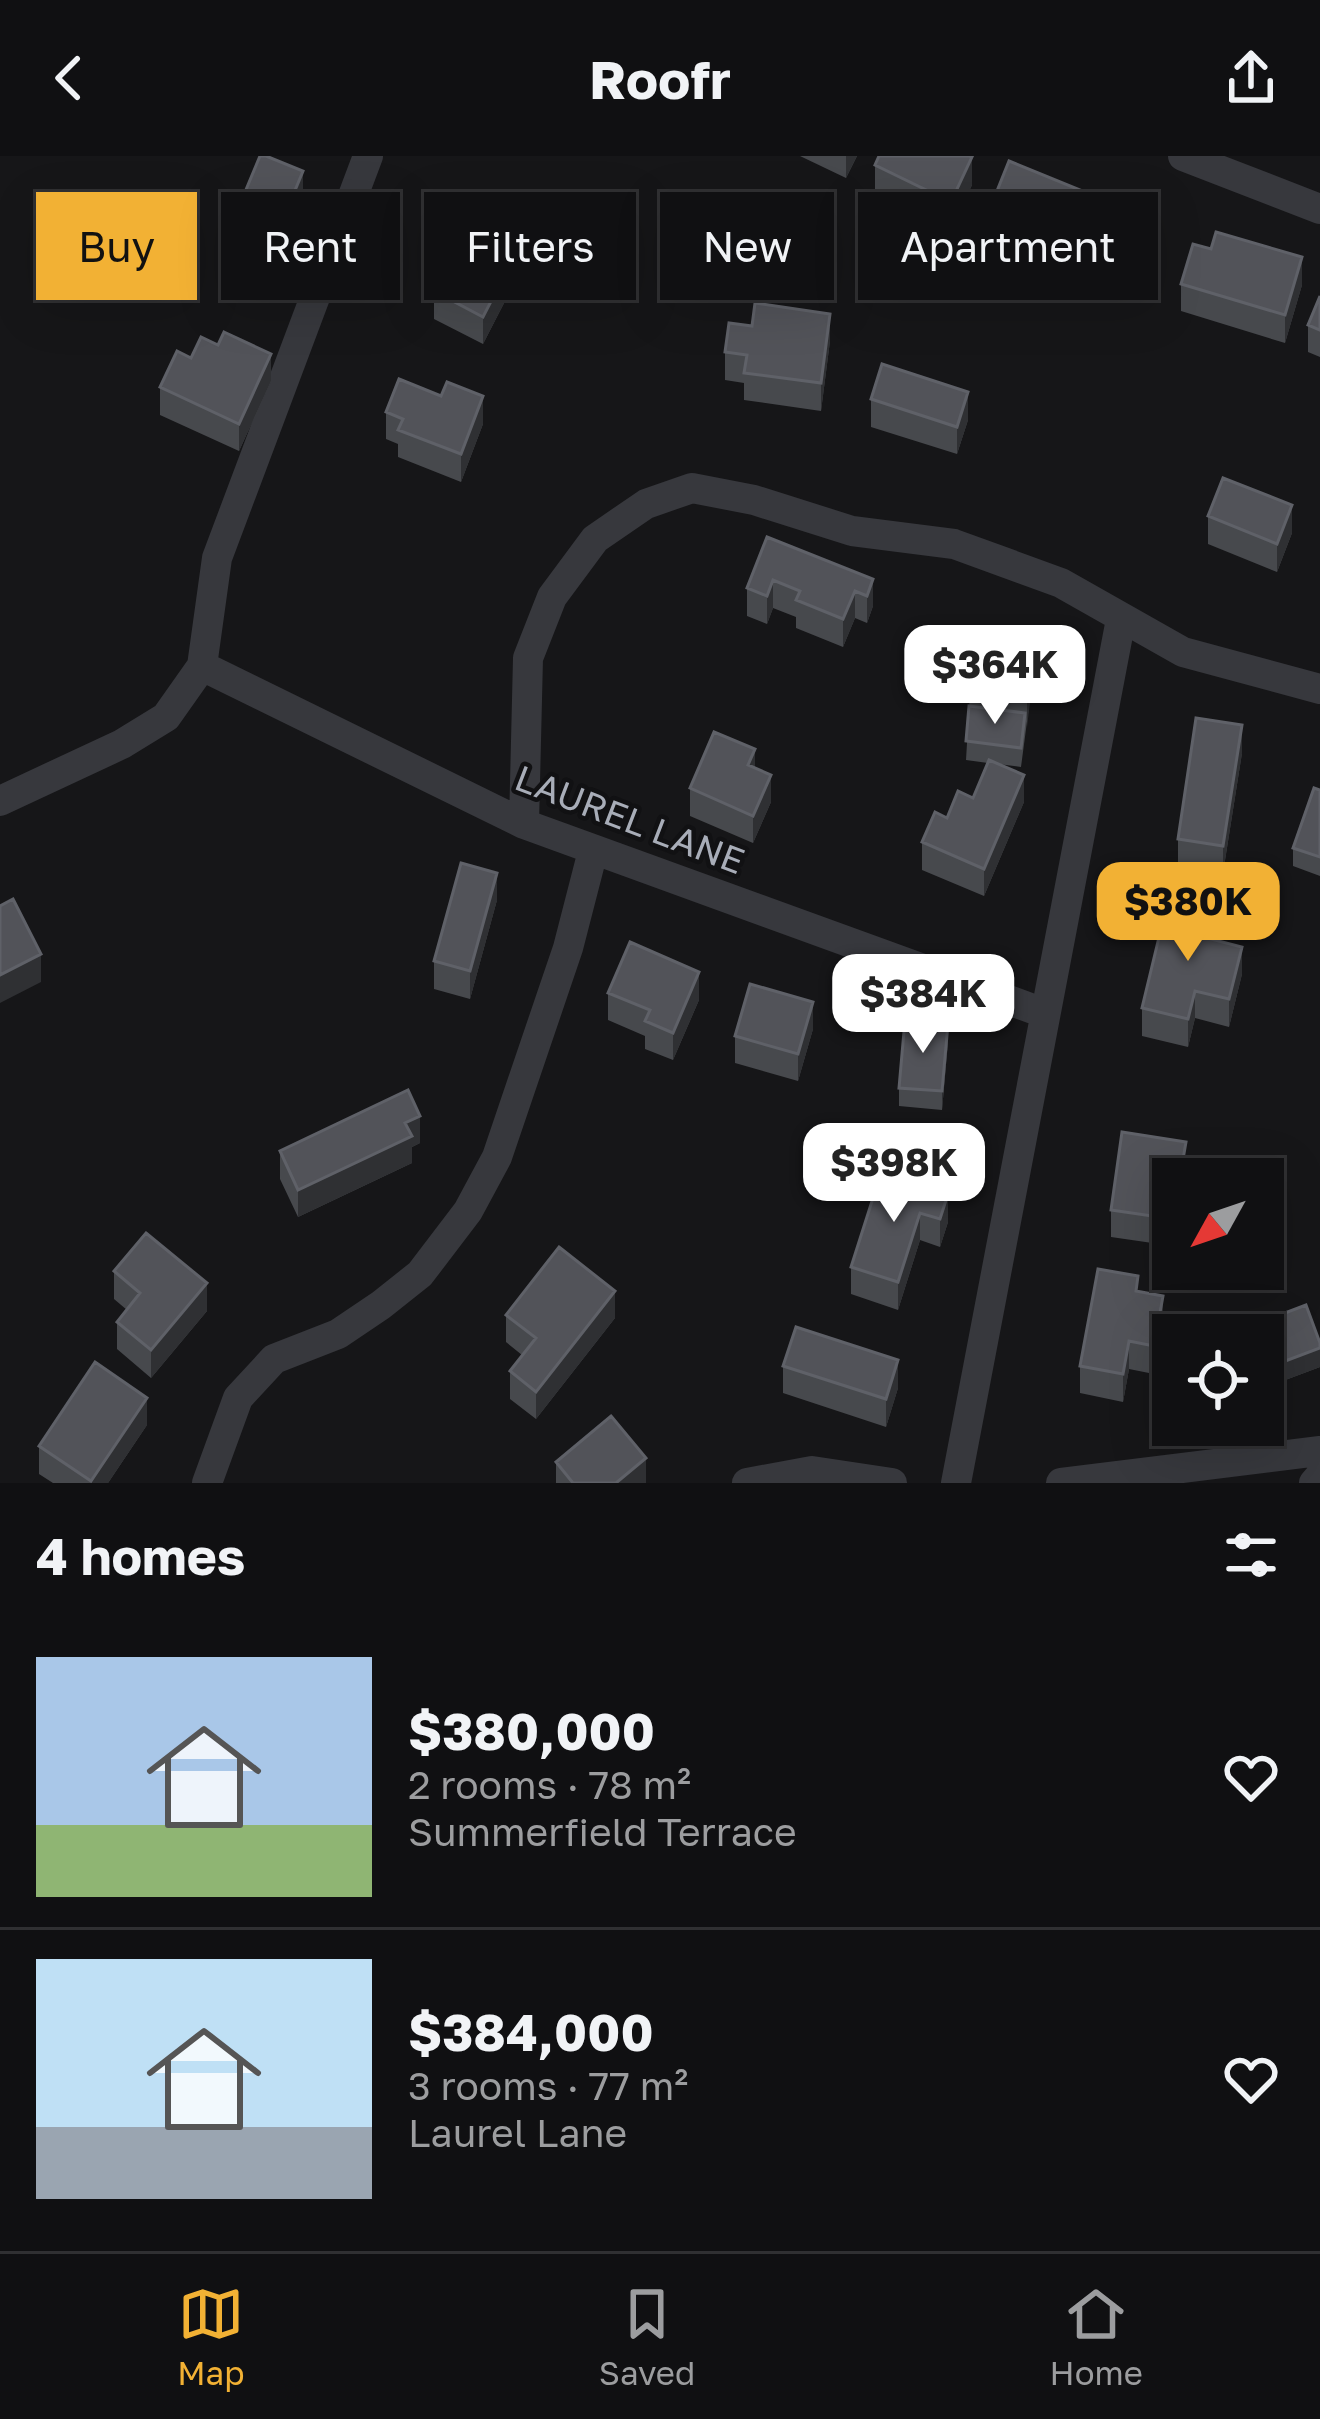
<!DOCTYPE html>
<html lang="en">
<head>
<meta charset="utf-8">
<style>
	:root { --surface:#101012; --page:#1e1e20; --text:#f1f3f6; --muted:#9c9d9f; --line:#303032; --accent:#f2b134 }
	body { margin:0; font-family:"Golos Text",sans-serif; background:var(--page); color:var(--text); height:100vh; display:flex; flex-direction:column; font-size:45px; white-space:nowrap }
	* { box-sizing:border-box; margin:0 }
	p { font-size:39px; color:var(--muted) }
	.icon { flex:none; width:66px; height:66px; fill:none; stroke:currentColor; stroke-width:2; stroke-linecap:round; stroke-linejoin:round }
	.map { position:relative; height:1327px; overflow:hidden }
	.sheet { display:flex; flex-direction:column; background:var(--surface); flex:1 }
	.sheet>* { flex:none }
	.guide { position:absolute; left:36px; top:36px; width:1248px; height:108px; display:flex; gap:24px }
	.needle { width:78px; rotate:230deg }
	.tools { position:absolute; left:1152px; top:1002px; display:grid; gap:24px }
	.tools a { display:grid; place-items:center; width:132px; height:132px; border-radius:0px; background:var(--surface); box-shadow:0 12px 48px #0002,0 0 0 3px var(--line); font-size:60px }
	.price { position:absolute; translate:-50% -102px; padding:0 27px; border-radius:24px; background:#fff; color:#222; font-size:39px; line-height:78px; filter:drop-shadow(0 3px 6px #0008) }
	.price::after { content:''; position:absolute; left:50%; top:72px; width:36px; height:27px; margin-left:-18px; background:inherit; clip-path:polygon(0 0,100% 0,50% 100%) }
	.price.active { background:var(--accent); color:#111 }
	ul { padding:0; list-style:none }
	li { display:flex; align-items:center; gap:36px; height:300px; padding:0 36px }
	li+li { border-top:3px solid var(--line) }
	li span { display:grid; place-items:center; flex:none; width:336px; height:240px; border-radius:0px; color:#555 }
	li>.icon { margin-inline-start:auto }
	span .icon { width:144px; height:144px; fill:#fffc; stroke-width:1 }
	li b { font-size:51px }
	h2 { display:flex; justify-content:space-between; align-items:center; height:144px; padding:0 36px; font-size:51px }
	.chip { padding:0 42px; border-radius:0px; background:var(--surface); box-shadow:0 12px 48px #0002,0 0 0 3px var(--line); font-size:42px; line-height:108px }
	.chip.active { background:var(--accent); color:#111 }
	header { display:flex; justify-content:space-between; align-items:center; height:156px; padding:0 36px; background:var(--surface); font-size:54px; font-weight:700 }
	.menu { display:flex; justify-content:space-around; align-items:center; height:168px; border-top:3px solid var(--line); background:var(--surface); font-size:33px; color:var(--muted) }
	.menu a { display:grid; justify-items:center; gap:6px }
	.menu .active { color:var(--accent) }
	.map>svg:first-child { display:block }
</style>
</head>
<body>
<header><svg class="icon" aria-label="back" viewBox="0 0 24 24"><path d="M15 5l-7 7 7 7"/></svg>Roofr<svg class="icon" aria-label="share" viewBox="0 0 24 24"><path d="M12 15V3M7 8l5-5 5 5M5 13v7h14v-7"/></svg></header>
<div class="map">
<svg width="1320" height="1327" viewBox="0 0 1320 1327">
	<rect width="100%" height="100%" fill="#161618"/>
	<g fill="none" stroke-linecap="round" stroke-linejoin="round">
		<path stroke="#37383d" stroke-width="30" d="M1183,0L1320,53
			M202,510L524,668L1044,857
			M0,645L122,588L166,561L202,510L217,402L368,0
			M524,668L528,502L552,441L595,383L646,348L692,332L754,344L852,375L954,388L1061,427L1183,496L1320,533
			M207,1327L238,1242L274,1203L338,1178L381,1149L420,1118L468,1055L497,1001L568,792L593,695
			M747,1327L812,1315L892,1327
			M956,1327L1121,463
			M1061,1327L1320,1295
			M1314,1327L1320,1320"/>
	</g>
	<path fill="#47494d" d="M800,0H857L846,22Z
		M875,9L972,29L951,73L875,37Z
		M303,43L270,122L228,105V77Z
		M1117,49V76L1104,108L1069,94L1062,112L989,82V55Z
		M519,81L516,87L520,116L483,188L434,163V135Z
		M1181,128L1302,129L1285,187L1181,155Z
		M1320,140V201L1308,196V169Z
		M830,185L821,255L744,244V227L725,224V196Z
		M271,225L239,295L160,259V231Z
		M871,243L968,264L957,298L871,271Z
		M386,256L483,268L461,326L398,301V288L386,283Z
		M1208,360L1292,377L1277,416L1208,388Z
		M767,381L873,423V450L867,467L855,462L843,491L796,472V461L773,452L767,468L747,460V432Z
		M1035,505L1021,611L998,608L1024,646L984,740L922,714V686L947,662L973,642L988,607L966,604L970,536Z
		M1242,597L1223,717L1178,710V683Z
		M755,612L771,646L753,687L690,660V632Z
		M1320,634V720L1293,710V692Z
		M497,744L470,843L434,833V805Z
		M1208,782L1242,818L1229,871L1195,862L1188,891L1142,880V852Z
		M608,837L699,844L673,904L645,893V880L608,864Z
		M813,873L798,925L735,907V880Z
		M948,886L942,954L899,950V932Z
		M420,987L412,991V1007L298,1061L280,1023V995Z
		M1186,1009L1199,1023H1173V1090L1111,1081V1054Z
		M881,1017L948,1066L940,1091L920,1084L898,1154L851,1138V1111Z
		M114,1115L207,1155L151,1222L117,1193V1166L127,1154L114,1143Z
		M1138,1135L1163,1168L1154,1218L1129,1213L1123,1246L1080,1237V1210Z
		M506,1159L615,1162L536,1263L510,1243V1215L522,1199L506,1186Z
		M1256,1168L1320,1187V1211L1272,1229L1263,1206V1179H1256Z
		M783,1210L898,1232L886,1271L783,1237Z
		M147,1269L108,1327H53L39,1318V1290Z
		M556,1306L646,1327H556Z"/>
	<path fill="#2f3033" d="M846,0H857L846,22Z
		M972,1V29L951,73V46Z
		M303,15V43L270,122V95Z
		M1117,49V76L1104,108V81Z
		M519,54V81L505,109V81Z
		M1069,66V94L1062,112V85Z
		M520,89V116L483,188V161Z
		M1302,101V129L1285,187V159Z
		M830,158V185L821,255V227Z
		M271,198V225L239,295V268Z
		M968,236V264L957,298V271Z
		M483,240V268L461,326V298Z
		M1292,349V377L1277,416V388Z
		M873,423V450L867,467V440Z
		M773,424V452L767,468V440Z
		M855,435V462L843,491V463Z
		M1035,477V505L1027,571V543Z
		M1242,569V597L1223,717V690Z
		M755,593V621L748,609Z
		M771,619V646L753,687V660Z
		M1024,619V646L984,740V713Z
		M497,717V744L470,843V815Z
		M1242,791V818L1229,871V843Z
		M41,798V826L0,847V819Z
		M699,816V844L673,904V877Z
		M1195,835V862L1188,891V863Z
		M813,846V873L798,925V898Z
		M948,868V886L942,954V935Z
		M420,960V987L412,991V1007L298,1061V1034L405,967Z
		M948,1038V1066L940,1091V1063Z
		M920,1057V1084L898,1154V1126Z
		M207,1127V1155L151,1222V1194Z
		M615,1135V1162L536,1263V1236Z
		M1163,1140V1168L1154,1218V1190Z
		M1129,1185V1213L1123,1246V1218Z
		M1320,1192V1211L1272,1229V1210Z
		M898,1204V1232L886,1271V1243Z
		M147,1242V1269L108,1327H91Z
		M646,1302V1327H616Z"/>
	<path fill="#525359" stroke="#5f6168" stroke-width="3" d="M260,0H266L303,15L270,95L228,77Z
		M879,0H969L972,1L951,46L875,9Z
		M1009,5L1117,49L1104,81L1069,66L1062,85L989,55Z
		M485,36L519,54L505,81L520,89L483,161L434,135Z
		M1216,76L1302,101L1285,159L1181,128L1193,88L1211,93Z
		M1320,140V174L1308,169Z
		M755,147L830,158L821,227L744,217L747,199L725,196L729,167L752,170Z
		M224,176L271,198L239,268L160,231L177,195L191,202L201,181L218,189Z
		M882,208L968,236L957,271L871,243Z
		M399,223L441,240L447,226L483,240L461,298L398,274L403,263L386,256Z
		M1223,322L1292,349L1277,388L1208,360Z
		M767,381L873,423L867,440L855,435L843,463L796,444L800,435L773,424L767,440L747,432Z
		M994,472L1035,477L1027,543L970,536L974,500L990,502Z
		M969,550L1025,557L1021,592L966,585Z
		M1196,562L1242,569L1223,690L1178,683Z
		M714,576L755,593L748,609L771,619L753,660L690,632Z
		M989,604L1024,619L984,713L922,686L935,656L947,662L958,635L973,642Z
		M1314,632L1320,634V701L1293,692Z
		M461,707L497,717L470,815L434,805Z
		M13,743L41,798L0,819V750Z
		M1167,748L1208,759L1203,781L1242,791L1229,843L1195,835L1188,863L1142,852Z
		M630,786L699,816L673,877L645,865L650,854L608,837Z
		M750,828L813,846L798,898L735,880Z
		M905,864L948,868L942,935L899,932Z
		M408,934L420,960L405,967L412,980L298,1034L280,995Z
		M1122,976L1186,986L1182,1009L1199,1011L1197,1023H1173V1063L1111,1054Z
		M881,1017L948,1038L940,1063L920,1057L898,1126L851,1111Z
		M146,1077L207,1127L151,1194L117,1166L140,1137L114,1115Z
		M559,1091L615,1135L536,1236L510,1215L536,1182L506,1159Z
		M1098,1113L1138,1120L1136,1135L1163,1140L1154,1190L1129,1185L1123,1218L1080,1210Z
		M1306,1149L1320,1187V1192L1272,1210L1263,1188V1179H1260L1256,1168Z
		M796,1171L898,1204L886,1243L783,1210Z
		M95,1206L147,1242L91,1325L39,1290Z
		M611,1260L646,1302L616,1327H573L556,1306Z"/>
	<g text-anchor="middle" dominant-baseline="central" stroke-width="9" stroke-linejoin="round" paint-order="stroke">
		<g font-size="36" fill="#a8adb8" stroke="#111113">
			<text transform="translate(630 663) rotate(21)">LAUREL LANE</text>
		</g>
	</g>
</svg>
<div class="tools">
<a><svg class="needle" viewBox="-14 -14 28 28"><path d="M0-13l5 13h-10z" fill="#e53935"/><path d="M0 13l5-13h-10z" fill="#9c9d9f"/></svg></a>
<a><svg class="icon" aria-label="locate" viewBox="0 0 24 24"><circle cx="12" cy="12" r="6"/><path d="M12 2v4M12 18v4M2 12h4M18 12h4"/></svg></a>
</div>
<b class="price" style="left:995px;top:571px">$364K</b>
<b class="price active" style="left:1188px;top:808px">$380K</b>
<b class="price" style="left:923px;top:900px">$384K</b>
<b class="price" style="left:894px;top:1069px">$398K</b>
<div class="guide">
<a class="chip active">Buy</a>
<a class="chip">Rent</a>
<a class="chip">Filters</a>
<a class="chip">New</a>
<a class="chip">Apartment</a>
</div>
</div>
<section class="sheet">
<h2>4 homes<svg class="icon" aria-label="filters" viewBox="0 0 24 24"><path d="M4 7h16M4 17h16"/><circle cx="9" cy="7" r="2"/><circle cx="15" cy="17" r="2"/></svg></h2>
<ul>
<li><span style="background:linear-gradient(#a9c7e8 70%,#8fb573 0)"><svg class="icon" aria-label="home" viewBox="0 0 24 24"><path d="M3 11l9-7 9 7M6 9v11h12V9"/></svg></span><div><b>$380,000</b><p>2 rooms · 78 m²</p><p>Summerfield Terrace</p></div><svg class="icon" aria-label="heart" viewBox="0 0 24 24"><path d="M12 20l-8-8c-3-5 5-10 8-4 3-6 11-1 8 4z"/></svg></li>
<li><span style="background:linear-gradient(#bfe0f5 70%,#9aa5b1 0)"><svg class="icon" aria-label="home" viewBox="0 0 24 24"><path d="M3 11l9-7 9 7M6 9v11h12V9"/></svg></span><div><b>$384,000</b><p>3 rooms · 77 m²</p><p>Laurel Lane</p></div><svg class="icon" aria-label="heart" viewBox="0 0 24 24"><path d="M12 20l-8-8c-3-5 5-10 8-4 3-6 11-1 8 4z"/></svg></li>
</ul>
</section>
<nav class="menu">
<a class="active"><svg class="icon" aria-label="map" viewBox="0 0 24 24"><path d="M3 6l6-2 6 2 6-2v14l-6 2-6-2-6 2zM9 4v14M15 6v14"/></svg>Map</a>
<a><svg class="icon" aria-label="saved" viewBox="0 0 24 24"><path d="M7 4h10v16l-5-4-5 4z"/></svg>Saved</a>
<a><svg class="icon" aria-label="home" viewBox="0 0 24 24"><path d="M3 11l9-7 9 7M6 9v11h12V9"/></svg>Home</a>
</nav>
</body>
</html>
